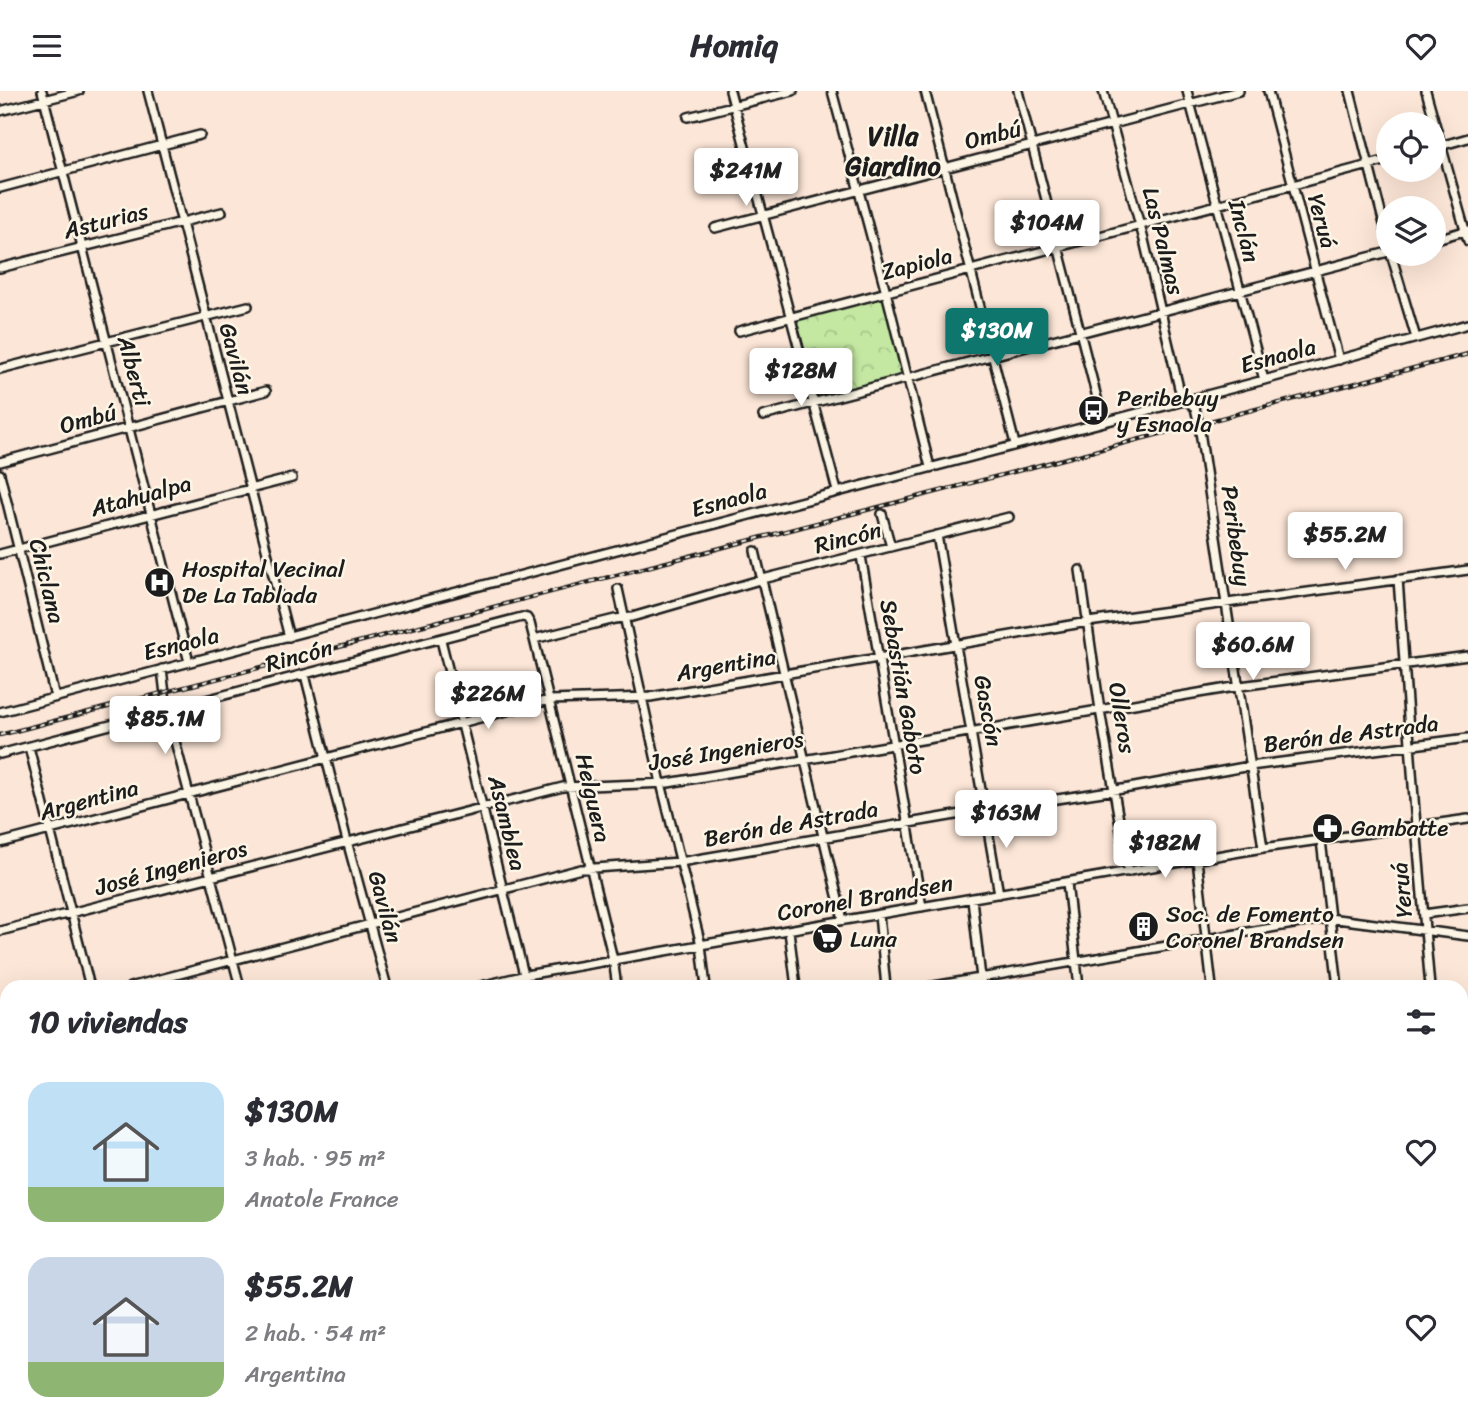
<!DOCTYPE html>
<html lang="es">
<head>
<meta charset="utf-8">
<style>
	:root { --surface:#fff; --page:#f7f7f7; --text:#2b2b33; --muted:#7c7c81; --accent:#0f766e }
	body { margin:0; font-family:Sriracha,sans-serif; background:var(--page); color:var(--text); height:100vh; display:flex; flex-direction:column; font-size:26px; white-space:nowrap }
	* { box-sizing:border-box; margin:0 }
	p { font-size:23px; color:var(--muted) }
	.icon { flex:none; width:38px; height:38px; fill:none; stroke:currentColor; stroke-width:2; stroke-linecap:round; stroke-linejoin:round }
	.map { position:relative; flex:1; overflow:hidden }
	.sheet { position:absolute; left:0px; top:889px; width:1468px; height:448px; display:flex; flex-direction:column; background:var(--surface); border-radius:21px 21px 0 0; box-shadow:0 7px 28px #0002 }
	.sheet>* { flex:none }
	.controls { position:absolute; left:1376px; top:21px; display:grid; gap:14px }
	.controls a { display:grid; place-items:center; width:70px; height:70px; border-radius:50%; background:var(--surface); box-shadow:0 7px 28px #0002; font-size:35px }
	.price { position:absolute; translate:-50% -60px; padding:0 16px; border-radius:7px; background:#fff; color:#222; font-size:23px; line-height:46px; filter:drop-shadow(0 2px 4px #0008) }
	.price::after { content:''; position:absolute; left:50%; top:42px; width:21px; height:16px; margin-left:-10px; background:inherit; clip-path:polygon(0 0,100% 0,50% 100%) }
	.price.active { background:var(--accent); color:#fff }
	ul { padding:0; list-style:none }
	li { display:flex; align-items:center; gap:21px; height:175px; padding:0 28px }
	li span { display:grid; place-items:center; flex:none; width:196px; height:140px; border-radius:21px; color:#555 }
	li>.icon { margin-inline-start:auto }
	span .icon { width:84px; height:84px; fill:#fffc; stroke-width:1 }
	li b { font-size:30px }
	h2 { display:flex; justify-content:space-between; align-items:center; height:84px; padding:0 28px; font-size:30px }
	header { display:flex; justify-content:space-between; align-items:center; height:91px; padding:0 28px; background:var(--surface); font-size:32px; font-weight:700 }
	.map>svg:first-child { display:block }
</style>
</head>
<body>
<header><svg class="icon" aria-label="menu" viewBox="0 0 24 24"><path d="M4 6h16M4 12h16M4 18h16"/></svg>Homiq<svg class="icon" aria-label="heart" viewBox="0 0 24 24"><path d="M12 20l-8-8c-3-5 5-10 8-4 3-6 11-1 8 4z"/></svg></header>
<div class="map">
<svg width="1468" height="1337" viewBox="0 0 1468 1337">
	<defs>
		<pattern id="park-crowns" width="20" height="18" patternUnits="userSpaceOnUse" patternTransform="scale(1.75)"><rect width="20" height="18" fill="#c4e8a2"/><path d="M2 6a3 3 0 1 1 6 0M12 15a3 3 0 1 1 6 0" fill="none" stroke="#a8c68b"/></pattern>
	</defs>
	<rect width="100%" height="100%" fill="#fce6d7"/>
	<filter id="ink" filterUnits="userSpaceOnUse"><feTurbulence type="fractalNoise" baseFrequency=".0143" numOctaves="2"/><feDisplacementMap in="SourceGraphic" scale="14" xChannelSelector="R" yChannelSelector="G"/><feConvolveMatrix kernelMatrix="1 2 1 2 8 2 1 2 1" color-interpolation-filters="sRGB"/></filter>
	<g filter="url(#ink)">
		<path fill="url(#park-crowns)" stroke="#70825f" stroke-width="2" d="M882,206L886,209L904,285L822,307L816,303L797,232L799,228Z"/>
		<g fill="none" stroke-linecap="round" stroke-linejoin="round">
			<defs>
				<path id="minor" d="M42,0L189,571
					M148,0L289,546
					M730,0L837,400
					M832,0L886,201L930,376
					M925,0L1015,353
					M1018,0L1103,330
					M1103,0L1144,149L1179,297L1185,308L1195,317L1199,334L1263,757
					M1187,0L1264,289
					M1268,0L1339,269
					M1350,0L1388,149
					M1426,0L1468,150
					M0,20L79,0
					M688,26L793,0
					M1433,57L1468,47
					M0,97L200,44
					M715,137L1239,0
					M1433,149L1468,139
					M1391,163L1416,247
					M0,177L222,121
					M739,240L1388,69
					M0,278L248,215
					M763,325L1388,161
					M0,371L266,300
					M0,383L55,606
					M882,423L891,456
					M937,444L999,803
					M755,460L843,829
					M0,463L292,387
					M861,465L922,816
					M1080,479L1100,619L1128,781
					M1398,488L1416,735L1430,896
					M618,498L661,692L701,854L706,896
					M534,548L615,528L632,526L763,488L1009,426
					M441,549L527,896
					M162,578L167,620L240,896
					M305,584L347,750L387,896
					M0,621L1264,289L1468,233
					M29,656L90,896
					M0,663L522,526L527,527L530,532L613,868L617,896
					M1321,749L1338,896
					M0,752L549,609L650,606L1088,531L1468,479
					M1197,769L1212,896
					M1067,792L1079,896
					M972,808L982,896
					M1424,823L1468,817
					M879,824L886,896
					M0,840L563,696L668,692L1240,595L1468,565
					M789,840L796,896
					M130,896L581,778L680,771L985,719L1129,697L1250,675L1468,647
					M477,896L526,884L1263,757L1468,728
					M928,896L1329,827L1468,845
					M0,929L7,927
					M0,1018L7,1016
					M1461,1049L1468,1048
					M0,1107L7,1105
					M0,1126L7,1153
					M1461,1155L1468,1154
					M0,1177L7,1176
					M0,1235L7,1234
					M1461,1261L1468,1260
					M0,1312L7,1311
					M32,1330L33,1337
					M192,1330L193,1337
					M339,1330L341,1337
					M419,1330L420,1337
					M491,1330V1337
					M581,1330L582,1337
					M672,1330L673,1337
					M764,1330V1337
					M936,1330L937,1337
					M1034,1330L1035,1337
					M1130,1330L1131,1337
					M1263,1330L1264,1337
					M1390,1330V1337
					M136,1337L182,1330
					M823,1337L872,1330"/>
			</defs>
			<use href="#minor" stroke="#1c1c1c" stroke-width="12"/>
			<use href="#minor" stroke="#fcf5e5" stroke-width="7"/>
			<defs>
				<path id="rail" d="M0,644L1468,263"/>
			</defs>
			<use href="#rail" stroke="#1c1c1c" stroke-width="4.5"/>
			<use href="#rail" stroke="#fcf5e5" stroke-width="2" stroke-dasharray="5" stroke-linecap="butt"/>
		</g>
	</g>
	<defs>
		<symbol id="bus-disc" viewBox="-11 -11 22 22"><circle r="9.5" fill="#1c1c1c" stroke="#fcf5e5"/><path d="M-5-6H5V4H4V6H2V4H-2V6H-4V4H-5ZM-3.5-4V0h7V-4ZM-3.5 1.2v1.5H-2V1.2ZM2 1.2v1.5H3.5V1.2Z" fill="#fff"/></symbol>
		<symbol id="hospital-disc" viewBox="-11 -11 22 22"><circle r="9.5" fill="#1c1c1c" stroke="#fcf5e5"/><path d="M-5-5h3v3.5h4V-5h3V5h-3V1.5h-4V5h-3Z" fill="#fff"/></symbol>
		<symbol id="pharmacy-disc" viewBox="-11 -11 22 22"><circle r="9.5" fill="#1c1c1c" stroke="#fcf5e5"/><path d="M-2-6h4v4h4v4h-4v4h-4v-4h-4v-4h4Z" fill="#fff"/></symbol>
		<symbol id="building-disc" viewBox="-11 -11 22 22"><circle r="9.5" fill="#1c1c1c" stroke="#fcf5e5"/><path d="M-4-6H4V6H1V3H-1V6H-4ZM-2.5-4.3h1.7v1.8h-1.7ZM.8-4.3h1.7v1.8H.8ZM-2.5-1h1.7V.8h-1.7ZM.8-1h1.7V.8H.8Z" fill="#fff"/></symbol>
		<symbol id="supermarket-disc" viewBox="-11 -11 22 22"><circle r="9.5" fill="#1c1c1c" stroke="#fcf5e5"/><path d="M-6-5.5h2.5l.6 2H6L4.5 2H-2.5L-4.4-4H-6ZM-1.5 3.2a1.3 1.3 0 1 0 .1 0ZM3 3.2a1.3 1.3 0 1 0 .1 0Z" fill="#fff"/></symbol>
	</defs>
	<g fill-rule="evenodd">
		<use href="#bus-disc" x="1076" y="302" width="35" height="35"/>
		<use href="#hospital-disc" x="142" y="474" width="35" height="35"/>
		<use href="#pharmacy-disc" x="1310" y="720" width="35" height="35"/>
		<use href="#building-disc" x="1126" y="818" width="35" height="35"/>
		<use href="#supermarket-disc" x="810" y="830" width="35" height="35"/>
	</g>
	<g text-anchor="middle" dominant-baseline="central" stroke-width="5" stroke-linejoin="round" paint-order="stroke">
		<g font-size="23" fill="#1c1c1c" stroke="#fcf5e5">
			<text transform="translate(993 44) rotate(-14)">Ombú</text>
			<text transform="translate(106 130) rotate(-14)">Asturias</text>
			<text transform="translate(1322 130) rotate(75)">Yeruá</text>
			<text transform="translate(1244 140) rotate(75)">Inclán</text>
			<text transform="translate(1163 150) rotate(76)">Las Palmas</text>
			<text transform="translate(917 173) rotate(-14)">Zapiola</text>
			<text transform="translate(1278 265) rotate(-15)">Esnaola</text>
			<text transform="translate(236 268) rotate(75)">Gavilán</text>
			<text transform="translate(134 280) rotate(75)">Alberti</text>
			<text transform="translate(88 328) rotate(-15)">Ombú</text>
			<text transform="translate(141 405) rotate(-15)">Atahualpa</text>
			<text transform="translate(729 409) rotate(-15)">Esnaola</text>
			<text transform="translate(1236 445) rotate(82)">Peribebuy</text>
			<text transform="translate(848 447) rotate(-14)">Rincón</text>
			<text transform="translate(47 490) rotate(76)">Chiclana</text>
			<text transform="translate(181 553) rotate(-14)">Esnaola</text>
			<text transform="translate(299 565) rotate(-15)">Rincón</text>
			<text transform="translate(726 574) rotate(-10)">Argentina</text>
			<text transform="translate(903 596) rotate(80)">Sebastián Gaboto</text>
			<text transform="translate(988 620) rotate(80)">Gascón</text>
			<text transform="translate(1122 627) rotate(81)">Olleros</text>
			<text transform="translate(1351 643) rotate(-7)">Berón de Astrada</text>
			<text transform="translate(726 660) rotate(-9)">José Ingenieros</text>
			<text transform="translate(593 707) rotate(77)">Helguera</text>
			<text transform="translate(89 709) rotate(-15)">Argentina</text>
			<text transform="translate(507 732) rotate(76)">Asamblea</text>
			<text transform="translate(791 733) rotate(-10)">Berón de Astrada</text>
			<text transform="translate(171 777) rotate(-15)">José Ingenieros</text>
			<text transform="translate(1402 799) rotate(-95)">Yeruá</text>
			<text transform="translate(865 807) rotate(-10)">Coronel Brandsen</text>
			<text transform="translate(385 816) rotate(75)">Gavilán</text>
		</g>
		<g font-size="23" fill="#1c1c1c" stroke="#fcf5e5" text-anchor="start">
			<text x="1117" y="307">Peribebuy<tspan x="1117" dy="26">y Esnaola</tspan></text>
			<text x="182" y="478">Hospital Vecinal<tspan x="182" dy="26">De La Tablada</tspan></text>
			<text x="1351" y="737">Gambatte</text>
			<text x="1166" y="823">Soc. de Fomento<tspan x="1166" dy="26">Coronel Brandsen</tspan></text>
			<text x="850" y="848">Luna</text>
		</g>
		<g font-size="26" font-weight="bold" fill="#1c1c1c" stroke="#fcf5e5">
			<text x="893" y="45">Villa<tspan x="893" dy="30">Giardino</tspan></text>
		</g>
	</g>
</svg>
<div class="controls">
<a><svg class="icon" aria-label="locate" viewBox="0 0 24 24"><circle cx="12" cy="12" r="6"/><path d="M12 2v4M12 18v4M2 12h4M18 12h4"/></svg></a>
<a><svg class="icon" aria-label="layers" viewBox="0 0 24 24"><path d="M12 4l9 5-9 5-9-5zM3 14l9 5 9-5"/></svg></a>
</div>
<b class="price" style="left:746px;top:117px">$241M</b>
<b class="price" style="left:1047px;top:169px">$104M</b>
<b class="price active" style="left:997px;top:277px">$130M</b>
<b class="price" style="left:801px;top:317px">$128M</b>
<b class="price" style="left:1345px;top:481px">$55.2M</b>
<b class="price" style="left:1253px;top:591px">$60.6M</b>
<b class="price" style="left:488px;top:640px">$226M</b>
<b class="price" style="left:165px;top:665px">$85.1M</b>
<b class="price" style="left:1006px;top:759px">$163M</b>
<b class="price" style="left:1165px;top:789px">$182M</b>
<section class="sheet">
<h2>10 viviendas<svg class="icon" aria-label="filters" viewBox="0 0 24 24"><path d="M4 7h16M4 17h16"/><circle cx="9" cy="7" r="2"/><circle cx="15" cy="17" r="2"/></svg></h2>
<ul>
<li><span style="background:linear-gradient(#bfe0f5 75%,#8fb573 0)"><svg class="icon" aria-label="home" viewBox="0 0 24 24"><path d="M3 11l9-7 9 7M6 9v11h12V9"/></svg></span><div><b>$130M</b><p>3 hab. · 95 m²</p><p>Anatole France</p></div><svg class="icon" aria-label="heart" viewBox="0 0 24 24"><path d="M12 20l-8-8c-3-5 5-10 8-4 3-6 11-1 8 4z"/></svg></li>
<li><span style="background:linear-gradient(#c9d6e8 75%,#8fb573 0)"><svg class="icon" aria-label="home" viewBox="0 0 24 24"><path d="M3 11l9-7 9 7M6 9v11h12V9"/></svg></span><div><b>$55.2M</b><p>2 hab. · 54 m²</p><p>Argentina</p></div><svg class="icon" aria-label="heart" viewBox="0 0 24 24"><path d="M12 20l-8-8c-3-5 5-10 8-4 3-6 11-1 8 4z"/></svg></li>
</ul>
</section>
</div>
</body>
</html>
